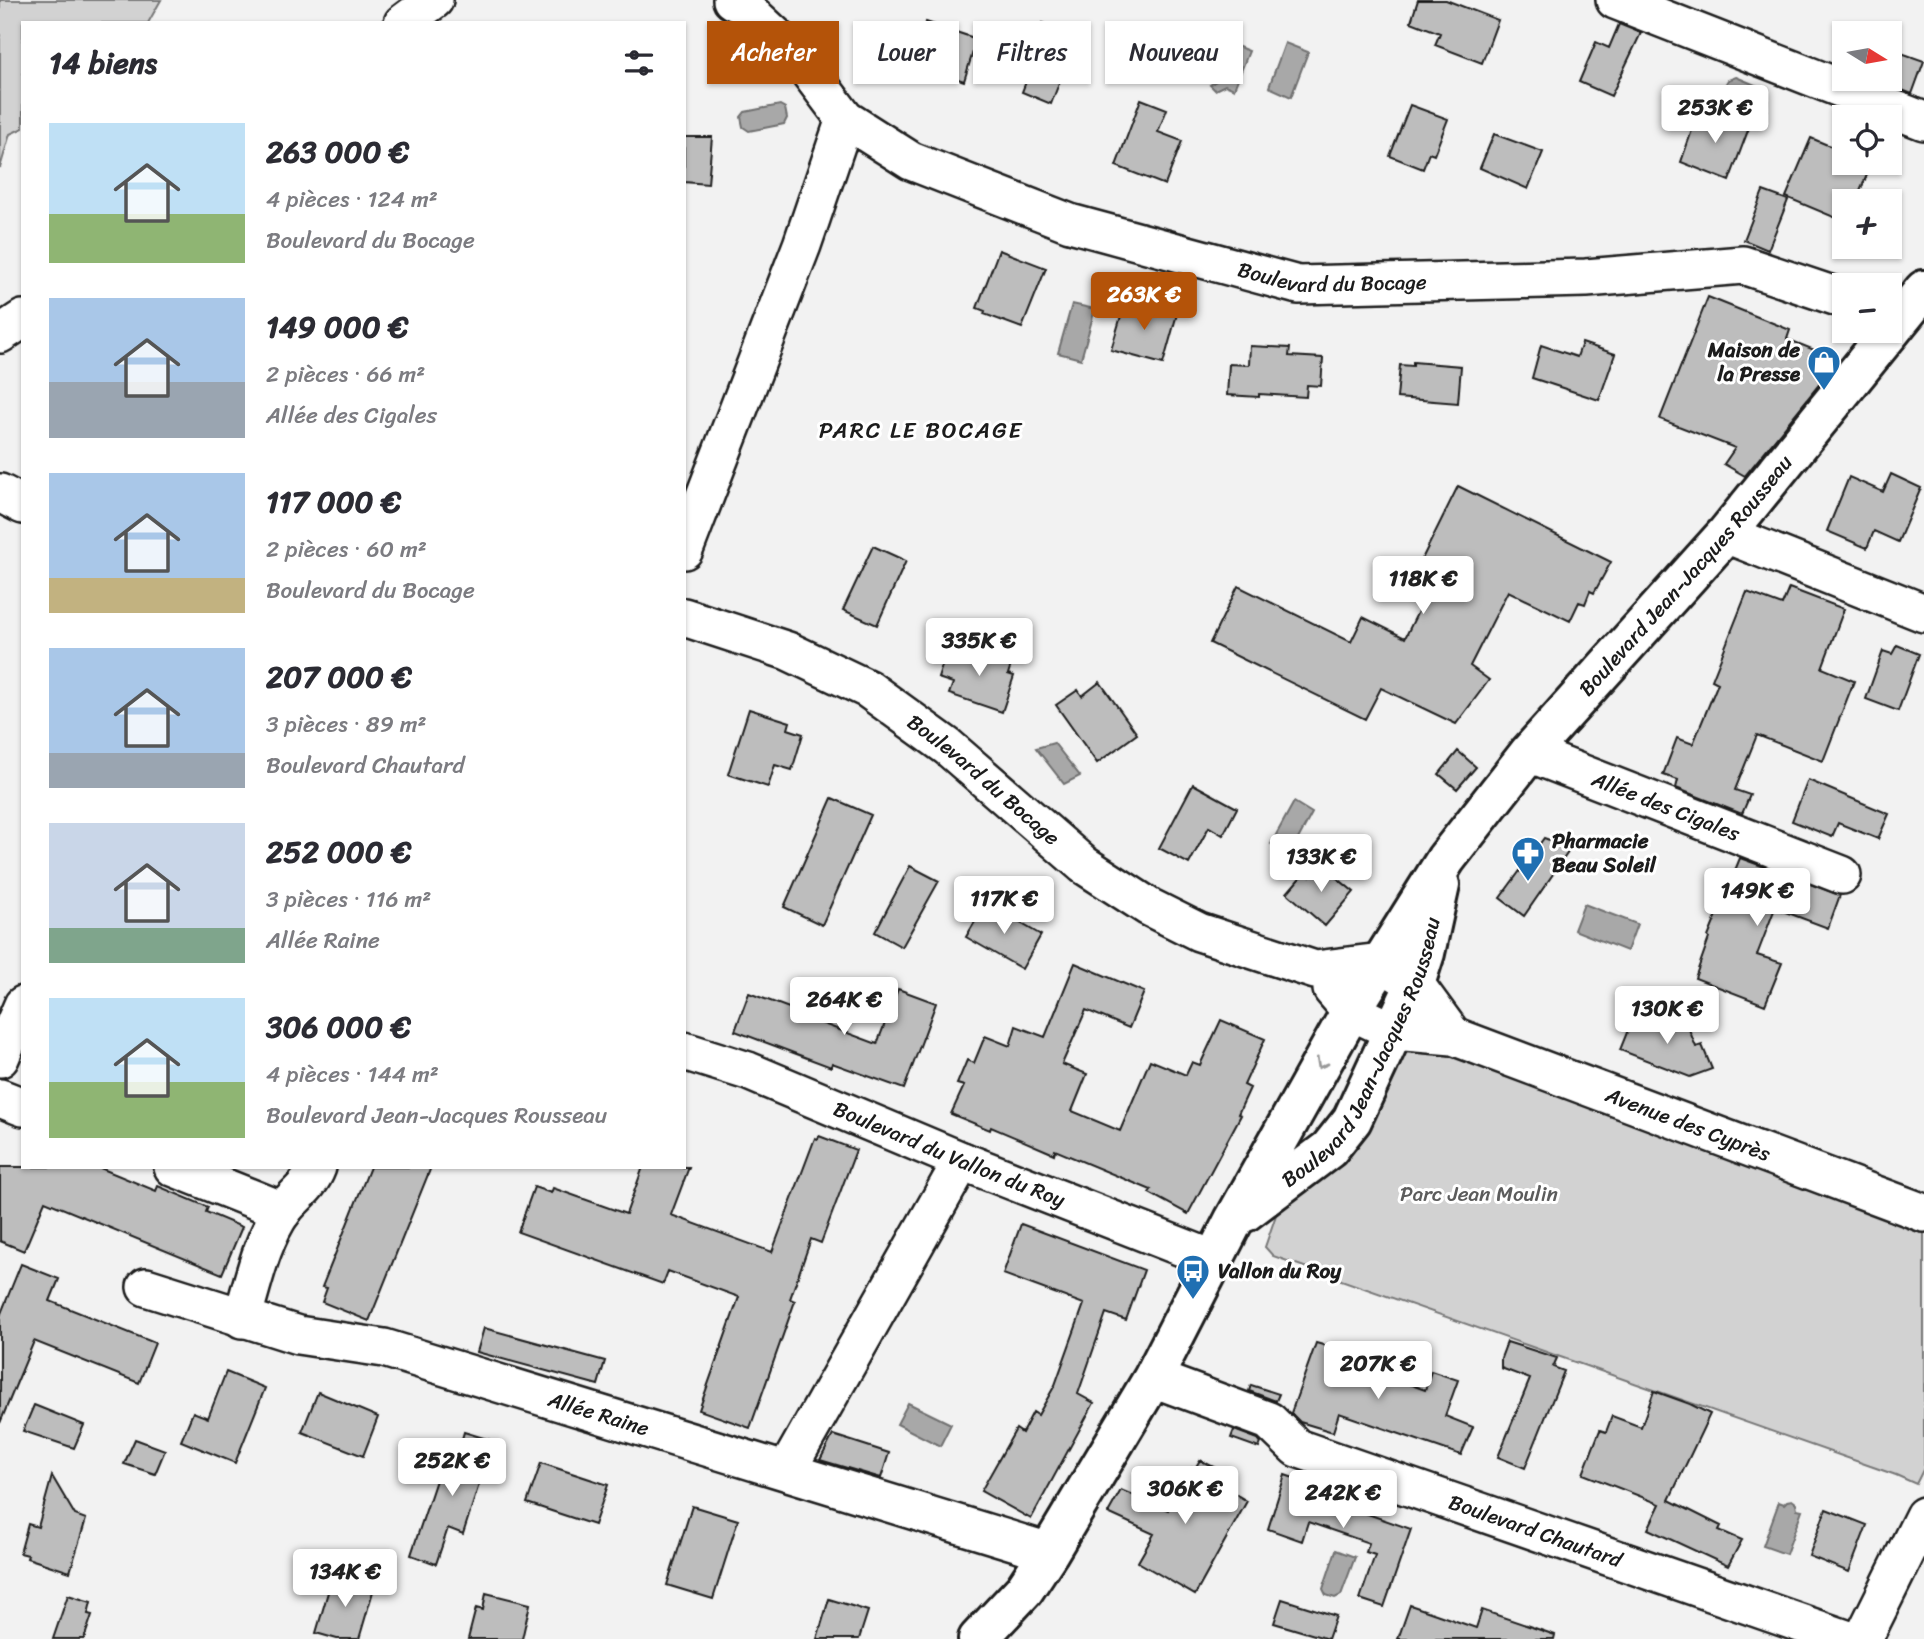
<!DOCTYPE html>
<html lang="fr">
<head>
<meta charset="utf-8">
<style>
	:root { --surface:#fff; --page:#f7f7f7; --text:#2b2b33; --muted:#7c7c81; --accent:#b45309 }
	body { margin:0; font-family:Sriracha,sans-serif; background:var(--page); color:var(--text); height:100vh; display:flex; flex-direction:column; font-size:26px; white-space:nowrap }
	* { box-sizing:border-box; margin:0 }
	p { font-size:23px; color:var(--muted) }
	.icon { flex:none; width:38px; height:38px; fill:none; stroke:currentColor; stroke-width:2; stroke-linecap:round; stroke-linejoin:round }
	.map { position:relative; flex:1; overflow:hidden }
	.panel { position:absolute; left:21px; top:21px; width:665px; height:1148px; display:flex; flex-direction:column; background:var(--surface); border-radius:0px; box-shadow:0 2px 5px #0004 }
	.panel>* { flex:none }
	.guide { position:absolute; left:707px; top:21px; width:665px; height:63px; display:flex; gap:14px }
	.needle { width:46px; rotate:101deg }
	.buttons { position:absolute; left:1832px; top:21px; display:grid; gap:14px }
	.buttons a { display:grid; place-items:center; width:70px; height:70px; border-radius:0px; background:var(--surface); box-shadow:0 2px 5px #0004; font-size:35px }
	.price { position:absolute; translate:-50% -60px; padding:0 16px; border-radius:7px; background:#fff; color:#222; font-size:23px; line-height:46px; filter:drop-shadow(0 2px 4px #0008) }
	.price::after { content:''; position:absolute; left:50%; top:42px; width:21px; height:16px; margin-left:-10px; background:inherit; clip-path:polygon(0 0,100% 0,50% 100%) }
	.price.current { background:var(--accent); color:#fff }
	ul { padding:0; list-style:none }
	li { display:flex; align-items:center; gap:21px; height:175px; padding:0 28px }
	li span { display:grid; place-items:center; flex:none; width:196px; height:140px; border-radius:0px; color:#555 }
	li>.icon { margin-inline-start:auto }
	span .icon { width:84px; height:84px; fill:#fffc; stroke-width:1 }
	li b { font-size:30px }
	h2 { display:flex; justify-content:space-between; align-items:center; height:84px; padding:0 28px; font-size:30px }
	.pill { padding:0 24px; border-radius:0px; background:var(--surface); box-shadow:0 2px 5px #0004; font-size:24px; line-height:63px }
	.pill.current { background:var(--accent); color:#fff }
	.map>svg:first-child { display:block }
</style>
</head>
<body>
<div class="map">
<svg width="1924" height="1639" viewBox="0 0 1924 1639">
	<rect width="100%" height="100%" fill="#f2f2f2"/>
	<filter id="ink" filterUnits="userSpaceOnUse"><feTurbulence type="fractalNoise" baseFrequency=".0143" numOctaves="2"/><feDisplacementMap in="SourceGraphic" scale="14" xChannelSelector="R" yChannelSelector="G"/><feConvolveMatrix kernelMatrix="1 2 1 2 8 2 1 2 1" color-interpolation-filters="sRGB"/></filter>
	<g filter="url(#ink)">
		<path fill="#d2d2d2" stroke="#777" stroke-width="2" d="M0,0H161L148,23H23V128L10,134L0,168Z
			M1414,1043L1446,1046L1924,1228V1468L1916,1484L1896,1475L1273,1256L1265,1247L1276,1215L1316,1180L1403,1053Z"/>
		<path fill="#a8a8a8" stroke="#707070" stroke-width="2" d="M1285,43L1308,52L1291,97L1269,87Z
			M1234,45L1249,51L1234,89L1225,85L1215,90L1210,85L1222,77Z
			M1736,77L1765,89L1768,94L1767,110L1759,113L1756,109C1742,104 1715,99 1728,80Z
			M780,105L785,108L787,118L784,124L749,131L743,127L741,117L745,112Z
			M1072,304L1095,309L1081,359L1058,353Z
			M1054,743L1080,776L1064,784L1036,748Z
			M1294,802L1312,813L1290,854L1276,853L1274,846L1271,844Z
			M1584,904L1637,924L1627,951L1574,930Z
			M908,1403L951,1424L940,1446L897,1424Z
			M1792,1500L1796,1503L1797,1509L1802,1510L1786,1554L1763,1546L1779,1502L1784,1504L1787,1501Z
			M1336,1550L1355,1557L1341,1595L1335,1598L1326,1595L1323,1589Z"/>
		<path fill="#bdbdbd" stroke="#1c1c1c" stroke-width="2" d="M1418,0H1446L1498,20L1482,63L1435,45L1440,33L1411,22Z
			M926,22L977,39L964,81L912,64Z
			M1042,23L1077,37L1051,104L1022,92L1027,79L1021,77Z
			M1619,24L1641,33L1611,96L1579,82L1596,42L1609,48Z
			M1890,49L1924,61L1912,94L1874,79H1890Z
			M1141,99L1167,109L1158,132L1182,141L1165,185L1116,166Z
			M1410,105L1448,119L1434,155L1429,153L1423,169L1390,156Z
			M1698,113L1716,120L1719,114L1750,125L1729,181L1681,162Z
			M1494,134L1543,152L1528,189L1480,168Z
			M684,137H712L708,184L684,182Z
			M1811,138L1844,152V163H1872L1856,201H1843L1836,218L1786,197Z
			M1763,191L1788,200L1768,250L1744,240Z
			M999,250L1046,268L1022,328L984,314L985,311L977,308Z
			M1708,297L1790,330L1787,339L1839,360L1745,476L1724,464L1735,448L1660,419Z
			M1126,299L1177,314L1163,364L1111,350Z
			M1582,343L1615,354L1599,400L1532,378L1541,345L1577,357Z
			M1250,346L1290,348L1289,356L1323,358L1321,386L1307,385L1306,397L1259,394V397L1227,395L1229,364L1249,365Z
			M1413,362L1461,366L1458,403L1397,398L1400,365L1413,366Z
			M1891,474L1921,488L1898,542L1874,531L1867,548L1827,531L1849,477L1883,492Z
			M1458,486L1611,562L1594,593L1590,591L1585,604L1579,602L1570,621L1508,591L1470,666L1489,680L1456,724L1381,688L1365,719L1210,643L1238,586L1351,642L1363,617L1405,638L1437,573L1419,565Z
			M873,546L906,561L877,625L843,610Z
			M1789,588L1844,609L1822,668L1854,681L1823,761L1757,735L1735,790L1750,795L1742,814L1676,788L1678,780L1663,775L1677,738L1693,744L1718,683L1712,680L1747,592L1782,605Z
			M1897,645L1919,654L1898,711L1866,699L1883,651L1892,654Z
			M948,648L983,659L986,650L1013,659L1008,674L1014,676L1002,712L949,694L953,683L938,678Z
			M1100,682L1137,734L1097,763L1056,705L1078,690L1082,696Z
			M749,709L790,722L788,729L803,734L792,770L775,765L768,787L728,774Z
			M1458,751L1476,767L1457,789L1439,774Z
			M1808,780L1889,814L1878,839L1838,823L1832,837L1792,821Z
			M1193,784L1237,808L1223,835L1209,827L1189,864L1159,848Z
			M832,798L871,815L822,925L784,907Z
			M1544,838L1571,848L1524,916L1500,898Z
			M1740,858L1840,895L1828,928L1775,908L1757,955L1782,963L1765,1005L1695,978L1709,938L1708,937Z
			M1320,864L1354,892L1325,926L1287,893L1305,872L1310,876Z
			M910,866L939,881L902,947L875,932Z
			M986,903L1041,935L1022,969L966,937Z
			M1075,963L1144,992L1129,1028L1086,1010L1062,1064L1087,1074L1072,1111L1120,1131L1150,1060L1186,1075L1192,1062L1200,1065L1221,1020L1265,1039L1244,1085L1250,1088L1238,1114L1241,1115L1188,1214L1149,1193L1151,1190L1055,1150L1054,1154L991,1127L990,1130L951,1114L964,1086L957,1084L967,1060L974,1063L985,1036L1010,1046L1016,1026L1045,1037Z
			M898,989L936,1003L904,1089L832,1063L831,1067L735,1031L749,993L808,1015L807,1018L877,1044Z
			M1683,1014L1696,1047L1702,1045L1712,1069L1690,1077L1620,1050L1632,1020L1651,1027Z
			M819,1136L856,1150L821,1243L811,1239L790,1299L795,1301L750,1428L699,1410L739,1297L668,1271L663,1284L518,1232L534,1187L551,1193L553,1188L626,1214L643,1167H689L671,1215L772,1252L815,1138L818,1139Z
			M0,1167H98L156,1191L158,1186L208,1207L206,1212L242,1227L222,1274L45,1201L24,1251L0,1241Z
			M370,1167H431L369,1321L322,1302L327,1288L322,1287Z
			M1021,1224L1144,1270L1126,1320L1106,1313L1078,1394L1094,1403L1031,1519L981,1491L1016,1429L1022,1433L1033,1412L1038,1415L1055,1385L1084,1304L1003,1274Z
			M21,1264L59,1279L50,1301L155,1343L139,1383L34,1341L0,1423V1316Z
			M484,1328L605,1361L598,1385L477,1352Z
			M1507,1342L1557,1358L1553,1367L1564,1371L1525,1468L1498,1457L1530,1379L1501,1368V1358Z
			M1316,1343L1359,1355L1356,1365L1425,1390L1431,1371L1458,1380L1445,1416L1473,1427L1461,1455L1339,1413L1333,1432L1300,1422L1291,1413Z
			M226,1372L265,1388L235,1463L181,1441L193,1412L208,1418Z
			M1251,1385L1279,1394L1276,1401L1249,1391Z
			M1654,1391L1690,1404L1710,1414L1669,1500L1721,1526L1719,1530L1742,1540L1728,1566L1648,1529L1660,1504L1583,1474L1600,1430L1606,1432L1612,1416L1641,1427Z
			M318,1392L378,1417L363,1456L302,1432Z
			M34,1405L84,1425L74,1448L23,1431Z
			M1234,1430L1258,1439L1261,1443L1259,1448L1231,1438Z
			M464,1432L490,1440L480,1471L483,1472L463,1534L448,1528L436,1564L411,1555L443,1459L455,1463Z
			M833,1435L889,1453L881,1478L820,1460Z
			M135,1439L165,1450L155,1474L124,1464Z
			M1200,1460L1223,1472L1217,1483L1247,1501L1195,1595L1138,1562L1154,1534L1108,1513L1121,1490L1168,1510L1192,1468L1194,1470Z
			M541,1463L608,1485L594,1525L527,1503Z
			M1285,1475L1360,1501L1356,1510L1411,1529L1384,1607L1360,1599L1375,1555L1366,1552L1369,1543L1308,1522L1302,1541L1268,1529Z
			M52,1476L75,1515L86,1519L70,1572L27,1558L28,1555L20,1553L28,1524L38,1527Z
			M692,1506L738,1520L713,1599L667,1585Z
			M1826,1509L1867,1525L1849,1572L1809,1556Z
			M333,1575L374,1588L359,1639H337L316,1633Z
			M486,1593L530,1604L522,1639H468L476,1608L483,1610Z
			M68,1595L91,1602L88,1614L92,1615L84,1639H53Z
			M829,1599L868,1611L859,1639H817Z
			M1282,1599L1336,1616L1328,1639L1274,1623Z
			M1410,1605L1476,1628L1482,1610L1555,1635L1554,1639H1398Z"/>
		<g fill="none" stroke-linecap="round" stroke-linejoin="round">
			<defs>
				<g id="street">
					<path id="s1" d="M732,0L742,5L799,58L845,119L911,161L1070,223L1298,285L1586,278L1743,265L1844,299"/>
					<path d="M1615,0L1924,121"/>
					<path d="M403,23L434,0"/>
					<path d="M0,334L23,319"/>
					<path d="M0,493L23,505"/>
					<path d="M1726,534L1924,613"/>
					<path d="M684,550L802,245L845,119"/>
					<path id="s2" d="M684,617L788,651L868,689L948,747L1084,865L1149,907L1199,932L1315,970L1381,962L1415,984L1453,1036"/>
					<path id="s3" d="M1529,753L1842,875"/>
					<path id="s4" d="M1332,989L1351,1011L1393,1031L1453,1036L1924,1213"/>
					<path id="s5" d="M684,1051L748,1071L962,1161L1215,1260"/>
					<path d="M0,1058L23,1005"/>
					<path d="M0,1098L23,1107"/>
					<path d="M173,1167L283,1211"/>
					<path id="s6" d="M146,1287L298,1335L384,1348L1049,1552"/>
					<path d="M242,1319C253,1283 261,1241 283,1210C295,1195 310,1186 317,1167"/>
					<path id="s7" d="M1153,1378L1269,1421L1297,1448L1846,1639"/>
					<path d="M787,1470L962,1161"/>
					<path d="M1863,1639L1924,1516"/>
				</g>
				<g id="secondary">
					<path id="s8" d="M1245,1212L1329,1149L1352,1120L1415,984L1425,953L1440,885"/>
					<path id="s9" d="M978,1639L1024,1590L1049,1552L1153,1378L1234,1220L1351,1011L1446,859L1529,753L1726,534L1924,290"/>
				</g>
			</defs>
			<use href="#street" stroke="#1c1c1c" stroke-width="42"/>
			<use href="#secondary" stroke="#1c1c1c" stroke-width="44"/>
			<use href="#street" stroke="#fff" stroke-width="37"/>
			<use href="#secondary" stroke="#fff" stroke-width="38"/>
		</g>
		<defs><path id="oneway-chevron" d="M-2-3.5L2.5 0L-2 3.5" fill="none" stroke-width="1.6" stroke-linecap="round" stroke-linejoin="round" transform="scale(1.75)"/></defs>
		<use stroke="#999" href="#oneway-chevron" transform="translate(1321 1064) rotate(119)"/>
	</g>
	<defs>
		<symbol id="shop-pin" viewBox="-11 -11 22 30"><path d="M0 17L-7.5 6A9.5 9.5 0 1 1 7.5 6Z" fill="#1f6fb2" stroke="#fff"/><path d="M-5-2.5h2.3a2.7 3.5 0 0 1 5.4 0H5L5.5 6h-11ZM-1.5-2.5h3a1.5 2.3 0 0 0-3 0Z" fill="#fff"/></symbol>
		<symbol id="pharmacy-pin" viewBox="-11 -11 22 30"><path d="M0 17L-7.5 6A9.5 9.5 0 1 1 7.5 6Z" fill="#1f6fb2" stroke="#fff"/><path d="M-2-6h4v4h4v4h-4v4h-4v-4h-4v-4h4Z" fill="#fff"/></symbol>
		<symbol id="bus-pin" viewBox="-11 -11 22 30"><path d="M0 17L-7.5 6A9.5 9.5 0 1 1 7.5 6Z" fill="#1f6fb2" stroke="#fff"/><path d="M-5-6H5V4H4V6H2V4H-2V6H-4V4H-5ZM-3.5-4V0h7V-4ZM-3.5 1.2v1.5H-2V1.2ZM2 1.2v1.5H3.5V1.2Z" fill="#fff"/></symbol>
	</defs>
	<g fill-rule="evenodd">
		<use href="#shop-pin" x="1805" y="343" width="38" height="52"/>
		<use href="#pharmacy-pin" x="1509" y="834" width="38" height="52"/>
		<use href="#bus-pin" x="1174" y="1252" width="38" height="52"/>
	</g>
	<g text-anchor="middle" dominant-baseline="central" stroke-width="6" stroke-linejoin="round" paint-order="stroke">
		<g font-size="21" fill="#1c1c1c" stroke="#fff">
			<text stroke="none"><textPath href="#s1" startOffset="684">Boulevard du Bocage</textPath></text>
			<text stroke="none"><textPath href="#s9" startOffset="1283">Boulevard Jean-Jacques Rousseau</textPath></text>
			<text stroke="none"><textPath href="#s2" startOffset="345">Boulevard du Bocage</textPath></text>
			<text stroke="none"><textPath href="#s3" startOffset="147">Allée des Cigales</textPath></text>
			<text stroke="none"><textPath href="#s8" startOffset="205">Boulevard Jean-Jacques Rousseau</textPath></text>
			<text stroke="none"><textPath href="#s4" startOffset="387">Avenue des Cyprès</textPath></text>
			<text stroke="none"><textPath href="#s5" startOffset="285">Boulevard du Vallon du Roy</textPath></text>
			<text stroke="none"><textPath href="#s6" startOffset="471">Allée Raine</textPath></text>
			<text stroke="none"><textPath href="#s7" startOffset="415">Boulevard Chautard</textPath></text>
		</g>
		<g font-size="21" font-weight="bold" fill="#1c1c1c" stroke="#fff" text-anchor="start">
			<text x="1800" y="350" text-anchor="end">Maison de<tspan x="1800" dy="24">la Presse</tspan></text>
			<text x="1552" y="841">Pharmacie<tspan x="1552" dy="24">Beau Soleil</tspan></text>
			<text x="1218" y="1271">Vallon du Roy</text>
		</g>
		<g font-size="21" fill="#5c5c5c" stroke="#fff">
			<text x="1479" y="1194">Parc Jean Moulin</text>
		</g>
		<g font-size="23" letter-spacing="2" fill="#1c1c1c" stroke="#fff">
			<text x="921" y="430">PARC LE BOCAGE</text>
		</g>
	</g>
</svg>
<div class="buttons">
<a><svg class="needle" viewBox="-14 -14 28 28"><path d="M0-13l5 13h-10z" fill="#e53935"/><path d="M0 13l5-13h-10z" fill="#7c7c81"/></svg></a>
<a><svg class="icon" aria-label="locate" viewBox="0 0 24 24"><circle cx="12" cy="12" r="6"/><path d="M12 2v4M12 18v4M2 12h4M18 12h4"/></svg></a>
<a>+</a>
<a>−</a>
</div>
<b class="price" style="left:1715px;top:145px">253K €</b>
<b class="price current" style="left:1144px;top:332px">263K €</b>
<b class="price" style="left:1423px;top:616px">118K €</b>
<b class="price" style="left:979px;top:678px">335K €</b>
<b class="price" style="left:1321px;top:894px">133K €</b>
<b class="price" style="left:1757px;top:928px">149K €</b>
<b class="price" style="left:1004px;top:936px">117K €</b>
<b class="price" style="left:844px;top:1037px">264K €</b>
<b class="price" style="left:1667px;top:1046px">130K €</b>
<b class="price" style="left:1378px;top:1401px">207K €</b>
<b class="price" style="left:452px;top:1498px">252K €</b>
<b class="price" style="left:1185px;top:1526px">306K €</b>
<b class="price" style="left:1343px;top:1530px">242K €</b>
<b class="price" style="left:345px;top:1609px">134K €</b>
<div class="guide">
<a class="pill current">Acheter</a>
<a class="pill">Louer</a>
<a class="pill">Filtres</a>
<a class="pill">Nouveau</a>
</div>
<section class="panel">
<h2>14 biens<svg class="icon" aria-label="filters" viewBox="0 0 24 24"><path d="M4 7h16M4 17h16"/><circle cx="9" cy="7" r="2"/><circle cx="15" cy="17" r="2"/></svg></h2>
<ul>
<li><span style="background:linear-gradient(#bfe0f5 65%,#8fb573 0)"><svg class="icon" aria-label="home" viewBox="0 0 24 24"><path d="M3 11l9-7 9 7M6 9v11h12V9"/></svg></span><div><b>263 000 €</b><p>4 pièces · 124 m²</p><p>Boulevard du Bocage</p></div></li>
<li><span style="background:linear-gradient(#a9c7e8 60%,#9aa5b1 0)"><svg class="icon" aria-label="home" viewBox="0 0 24 24"><path d="M3 11l9-7 9 7M6 9v11h12V9"/></svg></span><div><b>149 000 €</b><p>2 pièces · 66 m²</p><p>Allée des Cigales</p></div></li>
<li><span style="background:linear-gradient(#a9c7e8 75%,#c2b280 0)"><svg class="icon" aria-label="home" viewBox="0 0 24 24"><path d="M3 11l9-7 9 7M6 9v11h12V9"/></svg></span><div><b>117 000 €</b><p>2 pièces · 60 m²</p><p>Boulevard du Bocage</p></div></li>
<li><span style="background:linear-gradient(#a9c7e8 75%,#9aa5b1 0)"><svg class="icon" aria-label="home" viewBox="0 0 24 24"><path d="M3 11l9-7 9 7M6 9v11h12V9"/></svg></span><div><b>207 000 €</b><p>3 pièces · 89 m²</p><p>Boulevard Chautard</p></div></li>
<li><span style="background:linear-gradient(#c9d6e8 75%,#7fa58c 0)"><svg class="icon" aria-label="home" viewBox="0 0 24 24"><path d="M3 11l9-7 9 7M6 9v11h12V9"/></svg></span><div><b>252 000 €</b><p>3 pièces · 116 m²</p><p>Allée Raine</p></div></li>
<li><span style="background:linear-gradient(#bfe0f5 60%,#8fb573 0)"><svg class="icon" aria-label="home" viewBox="0 0 24 24"><path d="M3 11l9-7 9 7M6 9v11h12V9"/></svg></span><div><b>306 000 €</b><p>4 pièces · 144 m²</p><p>Boulevard Jean-Jacques Rousseau</p></div></li>
</ul>
</section>
</div>
</body>
</html>
